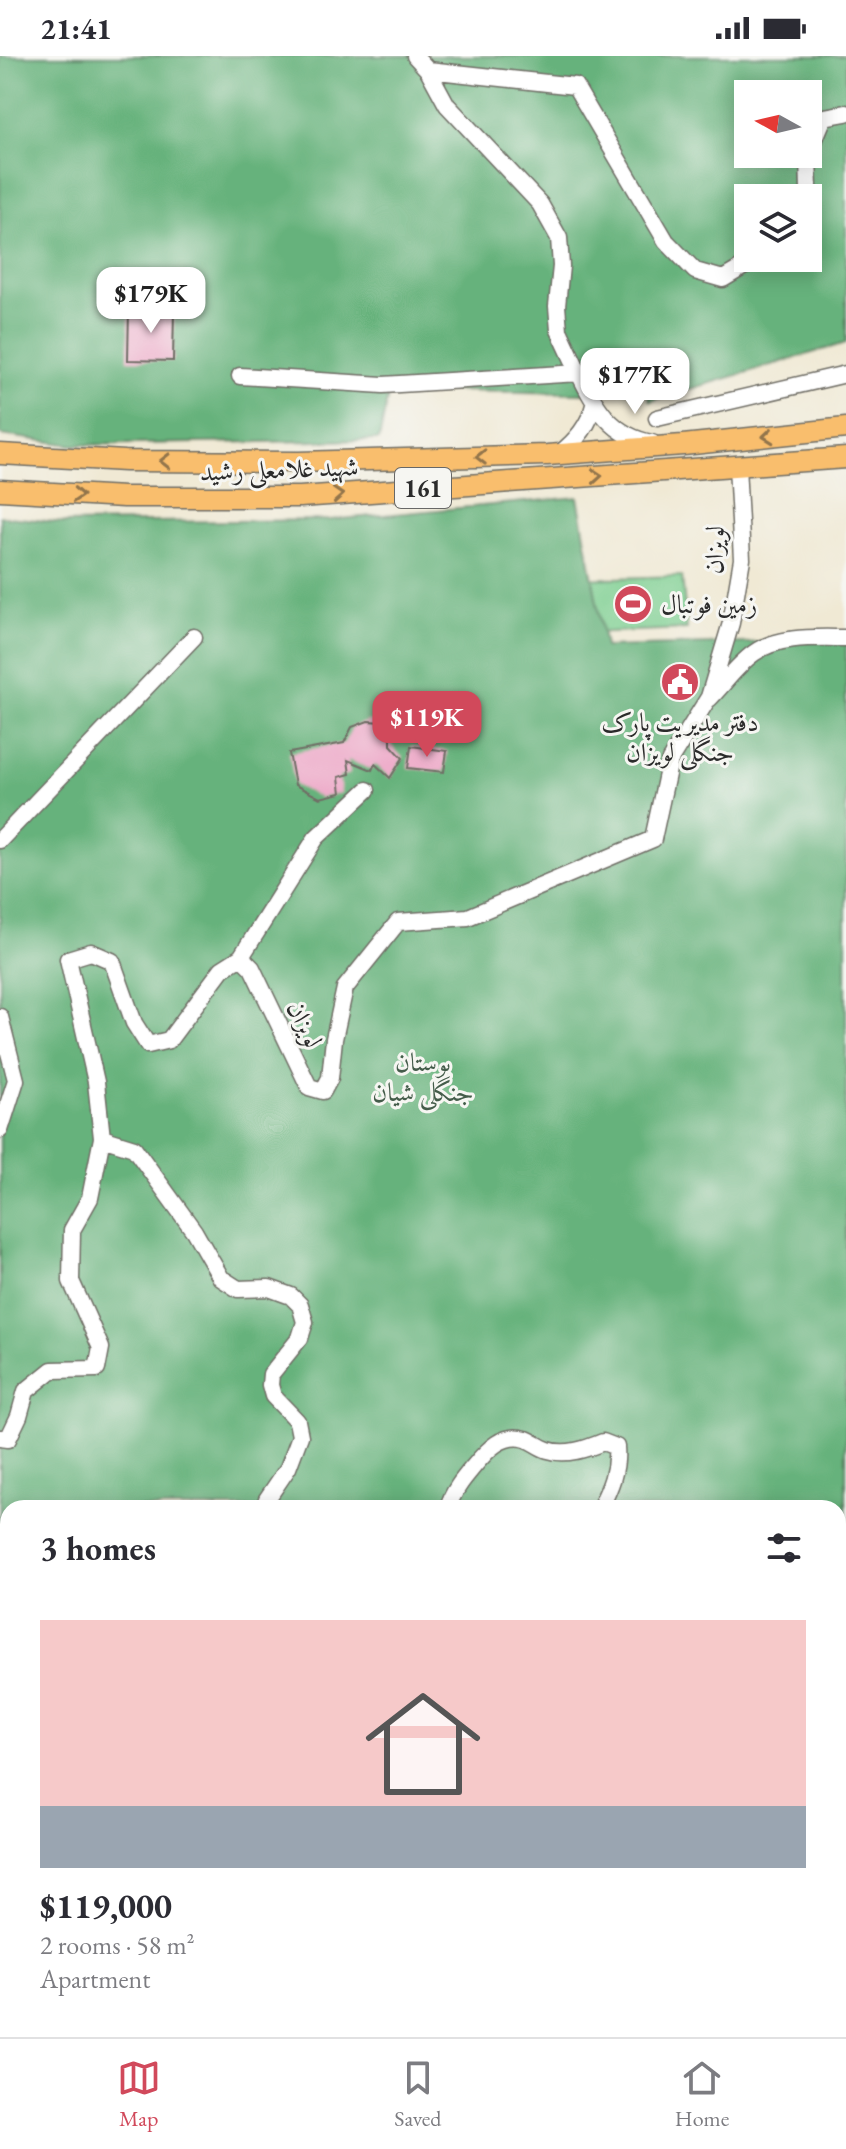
<!DOCTYPE html>
<html lang="en">
<head>
<meta charset="utf-8">
<style>
	:root { --surface:#fff; --page:#f7f7f7; --text:#2b2b33; --muted:#7c7c81; --line:#e1e1e2; --accent:#d1495b }
	body { margin:0; font-family:"EB Garamond",Amiri,serif; background:var(--page); color:var(--text); height:100vh; display:flex; flex-direction:column; font-size:30px; white-space:nowrap }
	* { box-sizing:border-box; margin:0 }
	p { font-size:26px; color:var(--muted) }
	.icon { flex:none; width:44px; height:44px; fill:none; stroke:currentColor; stroke-width:2; stroke-linecap:round; stroke-linejoin:round }
	.map { position:relative; flex:1; overflow:hidden }
	.drawer { position:absolute; left:0px; top:1444px; width:846px; height:538px; display:flex; flex-direction:column; background:var(--surface); border-radius:24px 24px 0 0; box-shadow:0 4px 20px #0003 }
	.drawer>* { flex:none }
	.needle { width:52px; rotate:278deg }
	.fabs { position:absolute; left:734px; top:24px; display:grid; gap:16px }
	.fabs a { display:grid; place-items:center; width:88px; height:88px; border-radius:0px; background:var(--surface); box-shadow:0 4px 20px #0003; font-size:40px }
	.price { position:absolute; translate:-50% -68px; padding:0 18px; border-radius:16px; background:#fff; color:#222; font-size:26px; line-height:52px; filter:drop-shadow(0 2px 4px #0008) }
	.price::after { content:''; position:absolute; left:50%; top:48px; width:24px; height:18px; margin-left:-12px; background:inherit; clip-path:polygon(0 0,100% 0,50% 100%) }
	.price.selected { background:var(--accent); color:#fff }
	ul { padding:0; list-style:none }
	li { display:grid; align-content:center; gap:16px; height:424px; padding:0 40px }
	li span { display:grid; place-items:center; height:248px; border-radius:0px; color:#555 }
	li>.icon { margin-inline-start:auto }
	span .icon { width:144px; height:144px; fill:#fffc; stroke-width:1 }
	li b { font-size:34px }
	h2 { display:flex; justify-content:space-between; align-items:center; height:96px; padding:0 40px; font-size:34px }
	.status { display:flex; justify-content:space-between; align-items:center; height:56px; padding:0 40px; background:var(--surface); direction:ltr }
	.status svg { height:22px; fill:currentColor }
	.tabs { display:flex; justify-content:space-around; align-items:center; height:112px; border-top:2px solid var(--line); background:var(--surface); font-size:22px; color:var(--muted) }
	.tabs a { display:grid; justify-items:center; gap:4px }
	.tabs .selected { color:var(--accent) }
	.map>svg:first-child { display:block }
</style>
</head>
<body>
<div class="status"><b>21:41</b><svg viewBox="0 0 49 12"><path d="M0 12V9h3v3zM5 12V6h3v6zM10 12V3h3v9zM15 12V0h3v12zM26 1h20v11H26zM47 4h2v5h-2z"/></svg></div>
<div class="map">
<svg width="846" height="1981" viewBox="0 0 846 1981">
	<rect width="100%" height="100%" fill="#f6f6f2"/>
	<filter id="ink" filterUnits="userSpaceOnUse"><feTurbulence type="fractalNoise" baseFrequency=".0125" numOctaves="2"/><feDisplacementMap in="SourceGraphic" scale="16" xChannelSelector="R" yChannelSelector="G"/><feConvolveMatrix kernelMatrix="1 2 1 2 8 2 1 2 1" color-interpolation-filters="sRGB"/></filter>
	<filter id="wash" filterUnits="userSpaceOnUse"><feTurbulence type="fractalNoise" baseFrequency=".006" numOctaves="4" result="noise"/><feDisplacementMap in="SourceGraphic" scale="32" xChannelSelector="R" yChannelSelector="G"/><feGaussianBlur stdDeviation="1.8" result="paint"/><feColorMatrix in="noise" values="0 0 0 0 0 0 0 0 0 0 0 0 0 0 0 0 0 1.4 0 .05"/><feComposite in="paint" operator="in"/></filter>
	<g filter="url(#wash)">
		<rect width="100%" height="100%" fill="#f0e9d4"/>
		<path fill="#7ecf91" stroke="#547d5e" stroke-width="2" d="M682,520L687,573L585,577L578,523Z"/>
		<path fill="#66b27b" stroke="#486e53" stroke-width="2" fill-rule="evenodd" d="M0,0H846V287L650,345L643,321L582,337L389,334L379,384L72,389L0,379ZM748,38H808V98H748ZM748,142H808V202H748Z
			M578,441L605,591L846,584V1981H0V460L64,467L330,464ZM8,1452H838V1974H8Z"/>
		<g id="blocks">
			<path fill="#eeaecb" d="M129,252L174,254L173,305L128,304Z
				M368,665L382,666L391,674V689L403,702L390,722L375,708L372,714L348,704L350,718L339,721L341,737L320,742L295,729L289,697L344,687L352,671Z
				M411,690L447,695L444,716L408,712Z"/>
		</g>
	</g>
	<g filter="url(#ink)">
		<use href="#blocks" fill-opacity="0" stroke="#706e66" stroke-width="2"/>
		<g fill="none" stroke-linecap="round" stroke-linejoin="round">
			<defs>
				<path id="minor" d="M415,0L428,14L575,30L666,185L695,215L723,223L758,202
					M808,172L810,171L808,99L824,61L846,57
					M579,317C595,351 612,380 652,387
					M240,320L383,329L579,317L559,274L557,250L561,210L559,182L540,148L447,49L428,14
					M657,362L846,318
					M559,398C576,385 589,370 594,349
					M709,643C724,628 737,609 754,597C779,579 817,582 846,582
					M0,784L194,581
					M241,901L316,782L367,734
					M0,961L16,1024L0,1074
					M102,1082L134,1092L194,1175L221,1222L238,1233L269,1232L291,1240L300,1249L305,1266L300,1282L271,1318L270,1329L273,1340L297,1365L300,1380L288,1412L267,1443L264,1452
					M0,1382L8,1383L19,1360L26,1335L52,1314L97,1313L101,1292L71,1225L72,1174L90,1142L102,1082L96,1026L68,903L91,896L112,905L134,967L148,989L169,984L222,913L241,901L252,912L309,1031L323,1035L330,1022L334,983L345,932L398,866L468,861L653,783L670,704L709,641L731,567L742,503L737,410
					M448,1452C452,1436 464,1422 474,1410C487,1394 503,1376 526,1383C534,1386 540,1392 548,1394C566,1400 586,1393 603,1386L616,1391C618,1414 610,1432 600,1452
					M0,1622L8,1624
					M0,1659L8,1666
					M838,1840L846,1845
					M666,1974L678,1981
					M763,1974L765,1981
					M427,1981L429,1974"/>
				<path id="major" d="M0,398L125,405L299,406L547,399L683,389L846,372
					M0,434L124,441H300L846,402"/>
			</defs>
			<use href="#minor" stroke="#706e66" stroke-width="19"/>
			<use href="#major" stroke="#706e66" stroke-width="23"/>
			<use href="#minor" stroke="#fff" stroke-width="16"/>
			<use href="#major" stroke="#f9be6d" stroke-width="20"/>
		</g>
		<defs><path id="oneway-chevron" d="M-2-3.5L2.5 0L-2 3.5" fill="none" stroke-width="1.6" stroke-linecap="round" stroke-linejoin="round" transform="scale(2)"/></defs>
		<g stroke="#92744c">
			<use href="#oneway-chevron" transform="translate(768 380) rotate(174)"/>
			<use href="#oneway-chevron" transform="translate(481 401) rotate(179)"/>
			<use href="#oneway-chevron" transform="translate(165 405) rotate(-180)"/>
			<use href="#oneway-chevron" transform="translate(597 420) rotate(-4)"/>
			<use href="#oneway-chevron" transform="translate(78 439) rotate(3)"/>
			<use href="#oneway-chevron" transform="translate(338 439) rotate(-4)"/>
		</g>
	</g>
	<defs>
		<symbol id="stadium-disc" viewBox="-11 -11 22 22"><circle r="9.5" fill="#d1495b" stroke="#f6f6f2"/><path d="M0-5a6.5 5 0 1 0 0 10a6.5 5 0 1 0 0-10ZM-3.5-1.8h7v3.6h-7Z" fill="#fff"/></symbol>
		<symbol id="civic-disc" viewBox="-11 -11 22 22"><circle r="9.5" fill="#d1495b" stroke="#f6f6f2"/><path d="M-.6-6.5H3V-4.5H.6V-3L4-1V1h2V6H-6V1h2V-1L-.6-3ZM-1.2 2.5V6h2.4V2.5Z" fill="#fff"/></symbol>
	</defs>
	<g fill-rule="evenodd">
		<use href="#stadium-disc" x="611" y="526" width="44" height="44"/>
		<use href="#civic-disc" x="658" y="604" width="44" height="44"/>
	</g>
	<g text-anchor="middle" dominant-baseline="central" stroke-width="6" stroke-linejoin="round" paint-order="stroke">
		<rect fill="#f6f6f2" stroke="#686867" stroke-width="2" x="395" y="412" width="56" height="40" rx="6"/>
		<g font-size="24" font-weight="bold" fill="#2b2b2b">
			<text x="423" y="432">161</text>
		</g>
		<g font-size="26" fill="#2b2b2b" stroke="#f6f6f2">
			<text transform="translate(279 413) rotate(-2)">شهید غلامعلی رشید</text>
			<text transform="translate(714 494) rotate(-88)">لویزان</text>
			<text transform="translate(305 968) rotate(64)">لویزان</text>
		</g>
		<g font-size="26" fill="#2b2b2b" stroke="#f6f6f2" text-anchor="start">
			<text x="661" y="548">زمین فوتبال</text>
			<text x="680" y="666" text-anchor="middle">دفتر مدیریت پارک<tspan x="680" dy="30">جنگلی لویزان</tspan></text>
		</g>
		<g font-size="26" fill="#445c4a" stroke="#f6f6f2">
			<text x="423" y="1006">بوستان<tspan x="423" dy="30">جنگلی شیان</tspan></text>
		</g>
	</g>
</svg>
<div class="fabs">
<a><svg class="needle" viewBox="-14 -14 28 28"><path d="M0-13l5 13h-10z" fill="#e53935"/><path d="M0 13l5-13h-10z" fill="#7c7c81"/></svg></a>
<a><svg class="icon" aria-label="layers" viewBox="0 0 24 24"><path d="M12 4l9 5-9 5-9-5zM3 14l9 5 9-5"/></svg></a>
</div>
<b class="price" style="left:151px;top:279px">$179K</b>
<b class="price" style="left:635px;top:360px">$177K</b>
<b class="price selected" style="left:427px;top:703px">$119K</b>
<section class="drawer">
<h2>3 homes<svg class="icon" aria-label="filters" viewBox="0 0 24 24"><path d="M4 7h16M4 17h16"/><circle cx="9" cy="7" r="2"/><circle cx="15" cy="17" r="2"/></svg></h2>
<ul>
<li><span style="background:linear-gradient(#f6c9c9 75%,#9aa5b1 0)"><svg class="icon" aria-label="home" viewBox="0 0 24 24"><path d="M3 11l9-7 9 7M6 9v11h12V9"/></svg></span><div><b>$119,000</b><p>2 rooms · 58 m²</p><p>Apartment</p></div></li>
</ul>
</section>
</div>
<nav class="tabs">
<a class="selected"><svg class="icon" aria-label="map" viewBox="0 0 24 24"><path d="M3 6l6-2 6 2 6-2v14l-6 2-6-2-6 2zM9 4v14M15 6v14"/></svg>Map</a>
<a><svg class="icon" aria-label="saved" viewBox="0 0 24 24"><path d="M7 4h10v16l-5-4-5 4z"/></svg>Saved</a>
<a><svg class="icon" aria-label="home" viewBox="0 0 24 24"><path d="M3 11l9-7 9 7M6 9v11h12V9"/></svg>Home</a>
</nav>
</body>
</html>
